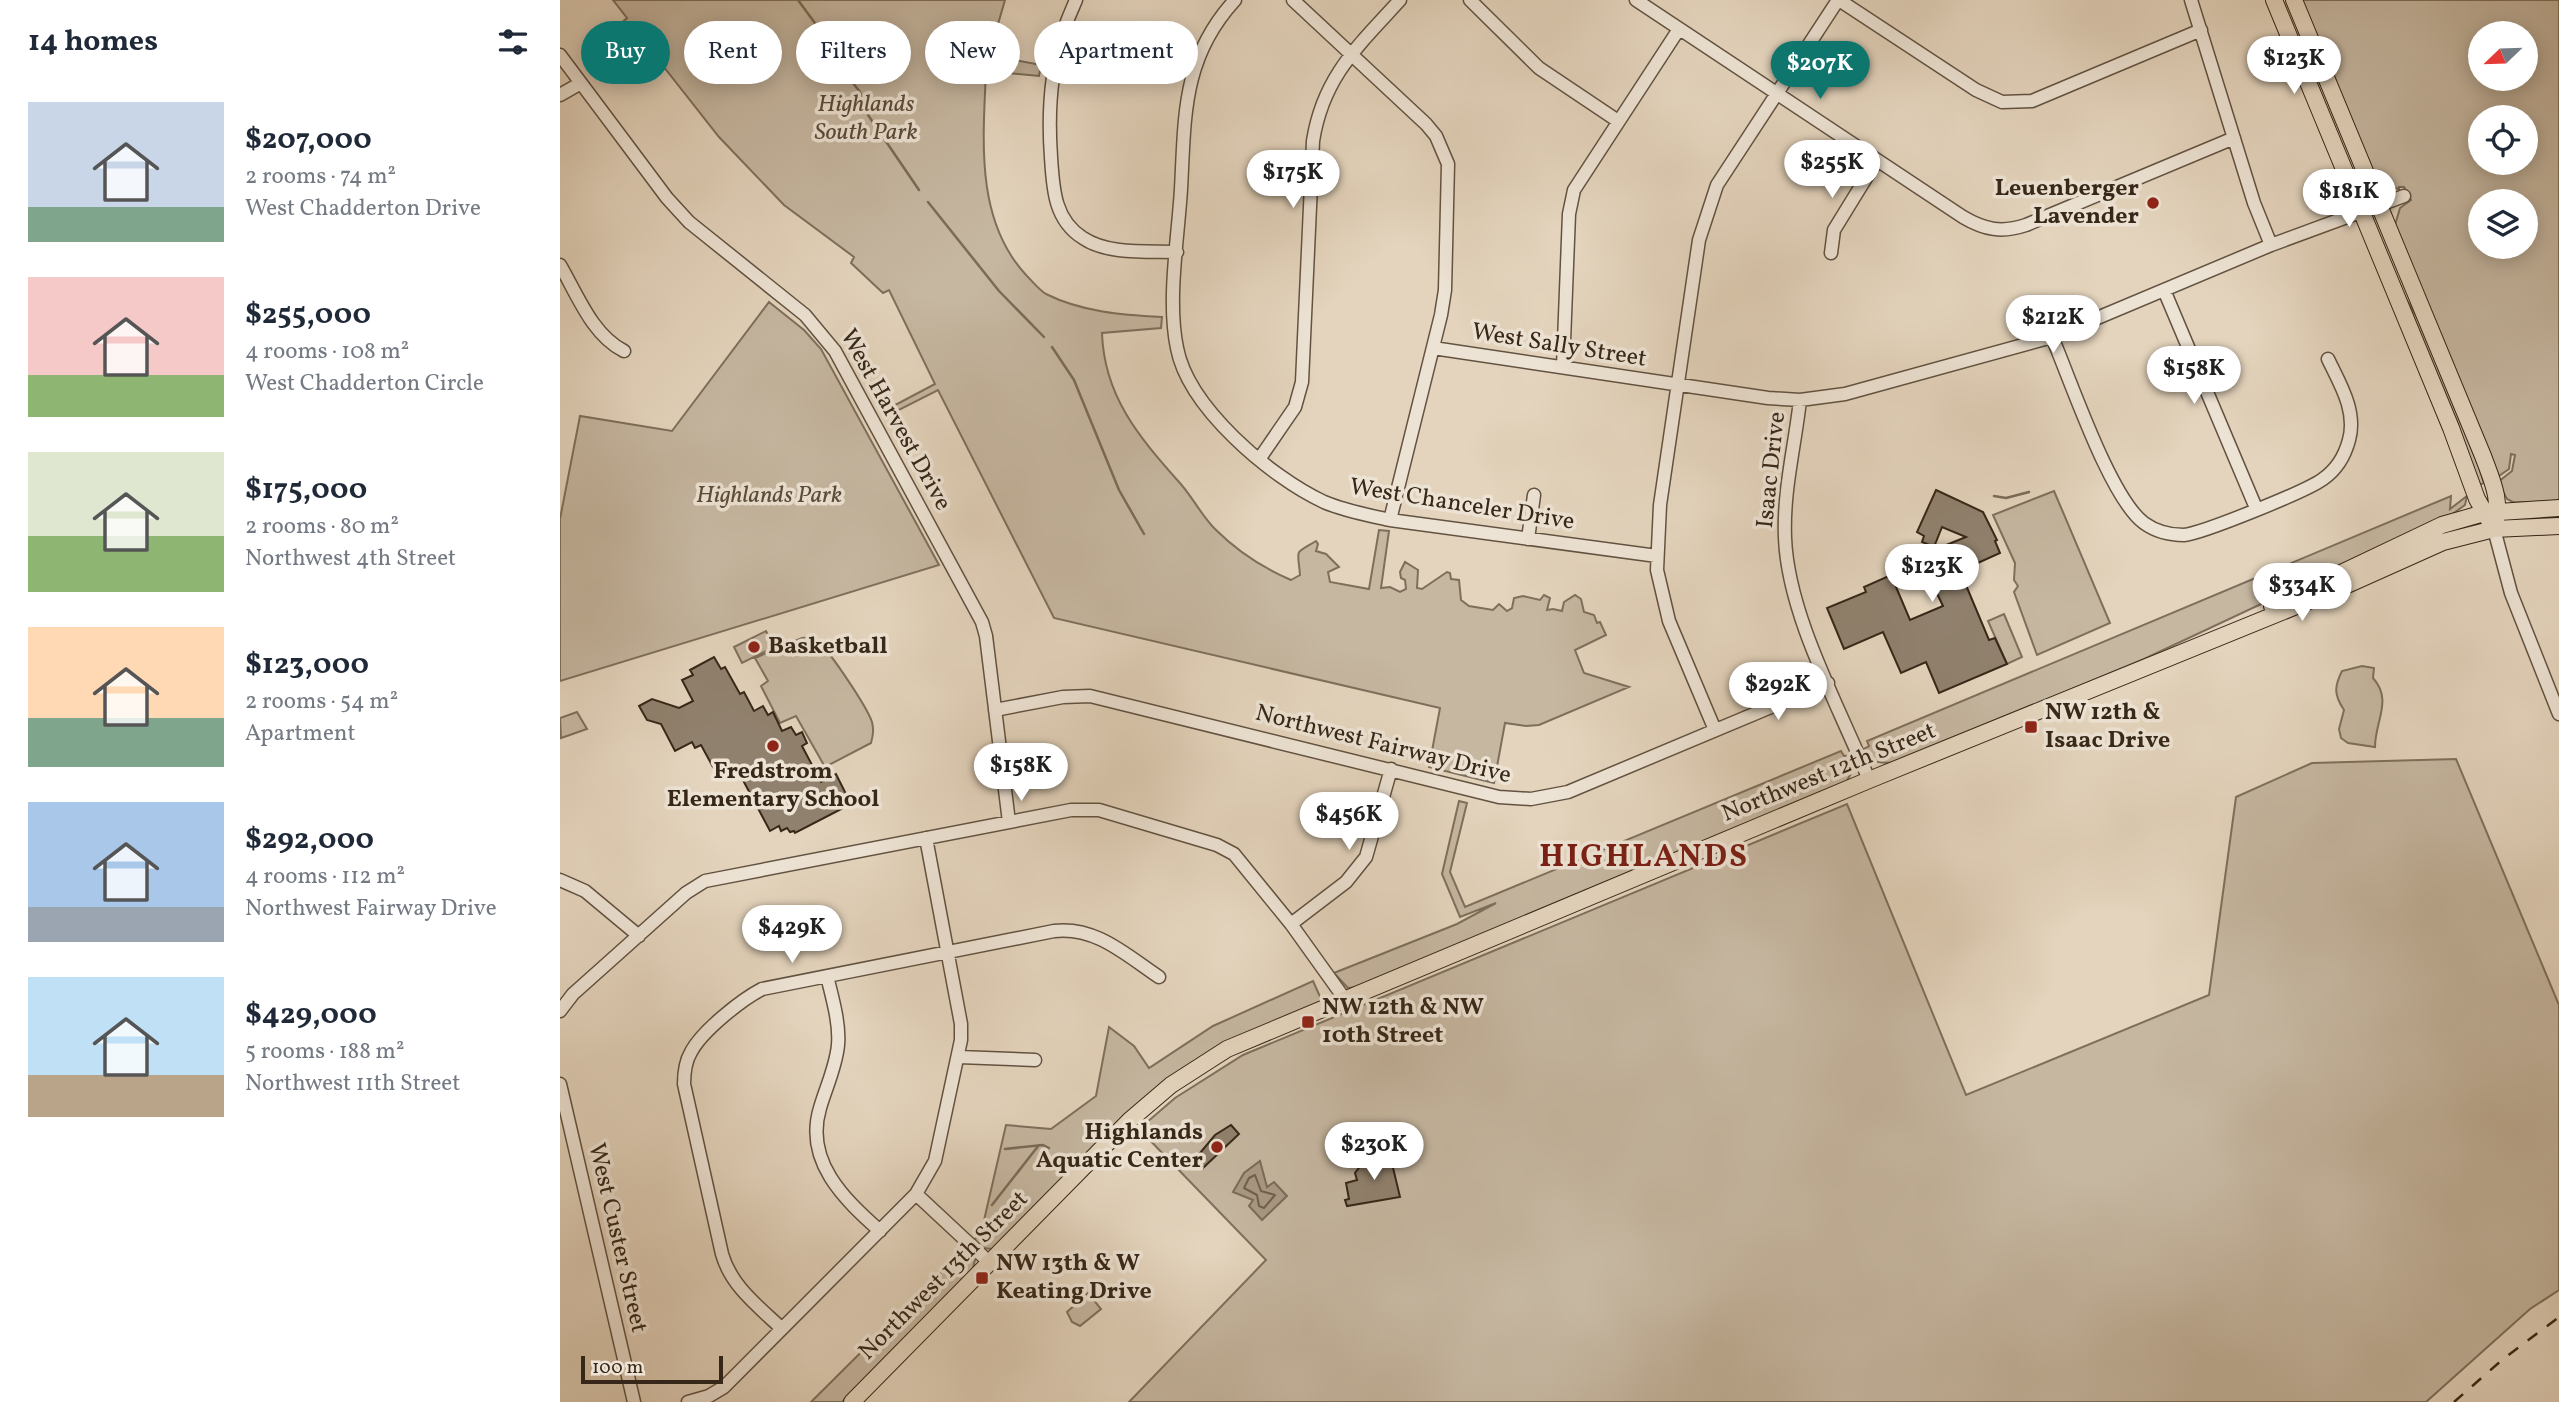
<!DOCTYPE html>
<html lang="en">
<head>
<meta charset="utf-8">
<style>
	:root { --surface:#fff; --page:#f2f2f3; --text:#1f2937; --muted:#747a83; --accent:#0f766e }
	body { margin:0; font-family:Vollkorn,serif; background:var(--page); color:var(--text); height:100vh; display:flex; flex-direction:column; font-size:26px; white-space:nowrap }
	* { box-sizing:border-box; margin:0 }
	p { font-size:23px; color:var(--muted) }
	.icon { flex:none; width:38px; height:38px; fill:none; stroke:currentColor; stroke-width:2; stroke-linecap:round; stroke-linejoin:round }
	.map { position:relative; flex:1; overflow:hidden }
	.details { display:flex; flex-direction:column; background:var(--surface); width:560px }
	.details>* { flex:none }
	.hud { position:absolute; left:21px; top:21px; width:665px; height:63px; display:flex; gap:14px }
	.needle { width:46px; rotate:247deg }
	.fabs { position:absolute; left:1908px; top:21px; display:grid; gap:14px }
	.fabs a { display:grid; place-items:center; width:70px; height:70px; border-radius:50%; background:var(--surface); box-shadow:0 4px 18px #0003; font-size:35px }
	.scale { position:absolute; left:21px; bottom:18px; width:142px; box-sizing:border-box; padding-left:7px; border:4px solid #362718; border-top:0; font-size:19px; line-height:24px; white-space:nowrap; color:#362718; -webkit-text-stroke:5px #ede3d4; paint-order:stroke }
	.price { position:absolute; translate:-50% -60px; padding:0 16px; border-radius:24px; background:#fff; color:#222; font-size:23px; line-height:46px; filter:drop-shadow(0 2px 4px #0008) }
	.price::after { content:''; position:absolute; left:50%; top:42px; width:21px; height:16px; margin-left:-10px; background:inherit; clip-path:polygon(0 0,100% 0,50% 100%) }
	.price.current { background:var(--accent); color:#fff }
	ul { padding:0; list-style:none }
	li { display:flex; align-items:center; gap:21px; height:175px; padding:0 28px }
	li span { display:grid; place-items:center; flex:none; width:196px; height:140px; border-radius:0px; color:#555 }
	li>.icon { margin-inline-start:auto }
	span .icon { width:84px; height:84px; fill:#fffc; stroke-width:1 }
	li b { font-size:30px }
	h2 { display:flex; justify-content:space-between; align-items:center; height:84px; padding:0 28px; font-size:30px }
	.tag { padding:0 24px; border-radius:32px; background:var(--surface); box-shadow:0 4px 18px #0003; font-size:24px; line-height:63px }
	.tag.current { background:var(--accent); color:#fff }
	main { display:flex; flex:1; min-height:0 }
	.map>svg:first-child { display:block }
</style>
</head>
<body>
<main>
<section class="details">
<h2>14 homes<svg class="icon" aria-label="filters" viewBox="0 0 24 24"><path d="M4 7h16M4 17h16"/><circle cx="9" cy="7" r="2"/><circle cx="15" cy="17" r="2"/></svg></h2>
<ul>
<li><span style="background:linear-gradient(#c9d6e8 75%,#7fa58c 0)"><svg class="icon" aria-label="home" viewBox="0 0 24 24"><path d="M3 11l9-7 9 7M6 9v11h12V9"/></svg></span><div><b>$207,000</b><p>2 rooms · 74 m²</p><p>West Chadderton Drive</p></div></li>
<li><span style="background:linear-gradient(#f6c9c9 70%,#8fb573 0)"><svg class="icon" aria-label="home" viewBox="0 0 24 24"><path d="M3 11l9-7 9 7M6 9v11h12V9"/></svg></span><div><b>$255,000</b><p>4 rooms · 108 m²</p><p>West Chadderton Circle</p></div></li>
<li><span style="background:linear-gradient(#dfe7d0 60%,#8fb573 0)"><svg class="icon" aria-label="home" viewBox="0 0 24 24"><path d="M3 11l9-7 9 7M6 9v11h12V9"/></svg></span><div><b>$175,000</b><p>2 rooms · 80 m²</p><p>Northwest 4th Street</p></div></li>
<li><span style="background:linear-gradient(#ffd9b3 65%,#7fa58c 0)"><svg class="icon" aria-label="home" viewBox="0 0 24 24"><path d="M3 11l9-7 9 7M6 9v11h12V9"/></svg></span><div><b>$123,000</b><p>2 rooms · 54 m²</p><p>Apartment</p></div></li>
<li><span style="background:linear-gradient(#a9c7e8 75%,#9aa5b1 0)"><svg class="icon" aria-label="home" viewBox="0 0 24 24"><path d="M3 11l9-7 9 7M6 9v11h12V9"/></svg></span><div><b>$292,000</b><p>4 rooms · 112 m²</p><p>Northwest Fairway Drive</p></div></li>
<li><span style="background:linear-gradient(#bfe0f5 70%,#b9a48a 0)"><svg class="icon" aria-label="home" viewBox="0 0 24 24"><path d="M3 11l9-7 9 7M6 9v11h12V9"/></svg></span><div><b>$429,000</b><p>5 rooms · 188 m²</p><p>Northwest 11th Street</p></div></li>
</ul>
</section>
<div class="map">
<svg width="1999" height="1402" viewBox="0 0 1999 1402">
	<rect width="100%" height="100%" fill="#e4d4bd"/>
	<filter id="stains"><feTurbulence type="fractalNoise" baseFrequency=".00286" numOctaves="4"/><feColorMatrix values="0 0 0 0 .2 0 0 0 0 .09 0 0 0 0 .02 0 0 0 .5 -.17"/></filter>
	<radialGradient id="worn" r=".72"><stop offset=".6" stop-color="#630" stop-opacity="0"/><stop offset="1" stop-color="#630" stop-opacity=".3"/></radialGradient>
	<path fill="#c6b7a1" stroke="#7e6f5c" stroke-width="2" fill-rule="evenodd" d="M53,0H445L429,55L481,65L479,76L426,71C423,141 415,221 467,276C473,282 479,290 486,294C522,312 562,315 602,317L601,328L542,333C544,396 579,437 619,482C632,496 641,515 655,529C677,551 703,568 731,580L740,575C738,548 733,555 756,541L758,544L756,551L766,554L779,567L768,572L770,582L809,589L819,530L829,531L821,588L830,587L840,592L846,589L845,580L841,578L840,572L845,562L858,570L857,588L862,589L887,572L890,573L891,579L899,580L901,600L909,606L933,610L939,604L947,611L952,608L954,598L963,596L980,600L984,595L990,598L987,610L993,609L1002,611L1004,602L1015,595L1021,599L1024,612L1034,615L1037,623L1040,622L1046,635L1015,650L1024,673L1069,687L979,725L966,726L945,723L934,783L869,767L880,708L494,618L378,390L325,417L322,412L375,384L329,290L323,293L291,263L294,257L224,205L159,137L85,43L77,48L59,25L67,18Z
		M1740,0H1999V503L1953,502L1947,499L1938,482L1952,471L1955,455L1951,454L1949,469L1936,478L1835,225L1840,208L1851,200L1844,187H1839V189L1825,186L1816,178ZM1920,33H1965V79H1920ZM1920,117H1965V163H1920ZM1920,201H1965V247H1920Z
		M1846,299L1860,322L1918,464L1924,483L1919,485Z
		M209,302L244,330L261,349L379,565L0,681V519L20,416L112,431Z
		M1494,491L1550,623L1477,655L1454,592L1458,586L1454,580L1455,563L1433,515Z
		M1891,496L1890,509L1907,496L1905,505L1891,515L1584,659L1337,762C1322,764 1311,764 1304,749L1309,746L1307,741Z
		M1444,614L1462,657L1447,664L1428,621Z
		M206,631L214,647L182,663L174,647Z
		M253,637C265,643 307,707 312,722C314,730 313,735 311,743L265,767L236,716L220,723L201,686L208,681L195,658L242,638Z
		M1802,666L1814,668L1813,678C1833,700 1815,721 1815,747L1788,743L1781,738L1779,729L1784,710C1774,695 1774,687 1782,671Z
		M17,712L27,729L1,738L0,718Z
		M1281,751L1284,756L1290,755C1296,766 1292,773 1286,782L797,987L788,988L774,973L897,924L936,903L900,917L882,874L899,801L907,803L890,872L905,907Z
		M1896,759L1999,1005V1290L1970,1309L1866,1402H569L706,1260L579,1129L615,1098L683,1055L1287,804L1406,1095L1649,995L1676,797L1752,763Z
		M753,981L762,1001L672,1040L433,1249L422,1248L414,1241L422,1229L446,1125L491,1129L536,1096L549,1027L574,1046L589,1068L653,1026Z
		M406,1248L415,1260L412,1272L282,1402H251Z
		M528,1293L541,1309L520,1326L512,1322L507,1312Z"/>
	<path fill="#a99985" stroke="#7b6b59" stroke-width="2" d="M700,1161L707,1187L714,1182L727,1196L702,1220L689,1206L693,1200L673,1192L684,1173Z"/>
	<g fill="none" stroke-linecap="round" stroke-linejoin="round">
		<path stroke="#70604e" stroke-width="2" d="M695,1175L701,1191L715,1195L704,1208L699,1206L697,1195L684,1188L689,1178Z"/>
		<path stroke="#7b6b59" stroke-width="2.5" d="M238,0L260,30L277,45L285,73L300,92L308,115L359,190
			M368,202L439,291L484,337
			M492,347L514,380L559,490L584,534
			M1434,496L1446,498L1469,492
			M445,1149L483,1145L489,1148
			M432,1205L479,1145"/>
	</g>
	<path fill="#90816e" stroke="#362718" stroke-width="2" d="M1376,490L1423,512L1437,540L1435,541L1440,553L1400,571L1429,640L1435,638L1447,664L1379,693L1366,662L1341,673L1323,632L1284,649L1267,608L1306,592L1304,587L1331,575L1350,620L1383,606L1359,556L1406,537L1382,527L1374,547L1362,542L1364,536L1357,532Z
		M154,657L161,669L165,667L180,694L184,692L194,711L203,706L208,715L213,712L222,731L231,727L236,735L242,732L247,743L242,746L261,782L276,774L291,804L235,833L234,831L230,832L227,828L221,831L219,826L210,831L176,767L166,772L161,762L153,767L141,745L135,748L132,742L115,751L101,724L87,720L79,706L92,699L119,708L133,701L122,680L133,675L130,670Z
		M671,1125L679,1134L643,1168L635,1159L655,1135Z
		M829,1151L840,1197L787,1206L785,1200L789,1199L786,1183L797,1180L795,1173L801,1165Z"/>
	<g fill="none" stroke-linecap="round" stroke-linejoin="round">
		<defs>
			<path id="minor" d="M516,0C492,51 487,102 491,157C493,188 494,220 523,238C548,255 588,251 617,252
				M675,0C622,58 625,115 621,189C618,239 607,300 617,348C628,407 710,477 764,502C785,511 808,515 830,520L1097,556
				M733,0L866,124L876,136L888,164L885,290L881,315L830,520
				M910,0L979,68L1058,121
				M1076,0L1403,217C1425,230 1442,233 1466,225L1674,138
				M1279,0L1416,90L1442,102L1472,101L1641,30
				M1631,0L1694,203L1711,245
				M0,55L107,198L129,222L245,315L275,351L422,622L426,636L449,822
				M0,95L21,83
				M1271,253L1274,230L1317,160
				M0,265C17,294 32,335 64,351
				M1604,290L1696,508
				M1492,337C1511,381 1550,498 1584,523C1595,531 1610,535 1624,535C1643,533 1747,491 1763,479C1776,470 1785,455 1789,440C1797,411 1780,384 1768,359
				M873,348L1208,398L1240,400L1285,394L1492,337L1711,245L1844,196
				M1003,367L1009,214L1014,190L1119,29
				M1240,400C1235,446 1223,491 1225,538C1228,616 1280,708 1309,780
				M700,458L735,407L742,382L753,141C763,77 798,46 840,0
				M1934,529L1951,593L1999,714
				M968,539L974,495
				M435,710L503,697L530,696L939,797L971,799L1008,792L1268,683
				M1155,730L1109,621L1097,570L1100,505L1139,240L1157,185L1278,0
				M0,880L25,891L79,936
				M731,924L786,882L806,857L831,769
				M267,976C272,997 280,1023 278,1045C276,1067 266,1087 260,1108C244,1161 284,1199 320,1231
				M0,1011L13,994L126,893L145,881L511,810H539L657,845L674,854L731,924L784,998
				M399,1057L475,1060
				M0,1084L74,1402
				M356,1194L429,1262
				M221,1328C198,1306 171,1286 162,1254L124,1084C124,1072 125,1062 131,1052C142,1031 181,1000 202,989L494,931C536,926 566,955 599,977
				M128,1402L149,1396L164,1387L356,1194L375,1161L401,1040V1024L366,838"/>
			<path id="major" d="M1714,0L1891,428L1917,499L1934,529
				M1734,0L1923,456C1933,483 1942,500 1934,529
				M1712,606L1882,525L1924,513L1999,508
				M292,1402L570,1120L611,1085L667,1049L1309,780L1778,589L1883,542L1934,529L1999,526"/>
		</defs>
		<use href="#minor" stroke="#625241" stroke-width="15"/>
		<use href="#major" stroke="#362718" stroke-width="18"/>
		<use href="#minor" stroke="#ede3d4" stroke-width="12"/>
		<use href="#major" stroke="#e4d4bd" stroke-width="16"/>
		<path stroke="#362718" stroke-width="2.5" stroke-dasharray="12 12" stroke-linecap="butt" d="M1894,1402L1942,1360L1999,1317"/>
	</g>
	<g fill="#8f2418" stroke="#ede3d4" stroke-width="2.5">
		<circle cx="1593" cy="203" r="7"/>
		<circle cx="194" cy="647" r="7"/>
		<rect x="1464" y="720" width="14" height="14" rx="3.5"/>
		<circle cx="213" cy="746" r="7"/>
		<rect x="741" y="1015" width="14" height="14" rx="3.5"/>
		<circle cx="657" cy="1147" r="7"/>
		<rect x="415" y="1271" width="14" height="14" rx="3.5"/>
	</g>
	<g text-anchor="middle" dominant-baseline="central" stroke-width="7" stroke-linejoin="round" paint-order="stroke">
		<g font-size="24" font-style="italic" fill="#5a4b3a" stroke="#ede3d4">
			<text x="306" y="105">Highlands<tspan x="306" dy="28">South Park</tspan></text>
			<text x="209" y="496">Highlands Park</text>
		</g>
		<g font-size="24" font-weight="bold" fill="#362718" stroke="#ede3d4" text-anchor="start">
			<text x="1579" y="189" text-anchor="end">Leuenberger<tspan x="1579" dy="28">Lavender</tspan></text>
			<text x="208" y="647">Basketball</text>
			<text x="1485" y="713">NW 12th &amp;<tspan x="1485" dy="28">Isaac Drive</tspan></text>
			<text x="213" y="772" text-anchor="middle">Fredstrom<tspan x="213" dy="28">Elementary School</tspan></text>
			<text x="762" y="1008">NW 12th &amp; NW<tspan x="762" dy="28">10th Street</tspan></text>
			<text x="643" y="1133" text-anchor="end">Highlands<tspan x="643" dy="28">Aquatic Center</tspan></text>
			<text x="436" y="1264">NW 13th &amp; W<tspan x="436" dy="28">Keating Drive</tspan></text>
		</g>
		<g font-size="24" fill="#362718" stroke="#ede3d4">
			<text transform="translate(999 346) rotate(9)">West Sally Street</text>
			<text transform="translate(335 420) rotate(61)">West Harvest Drive</text>
			<text transform="translate(1212 470) rotate(-84)">Isaac Drive</text>
			<text transform="translate(902 505) rotate(9)">West Chanceler Drive</text>
			<text transform="translate(823 745) rotate(14)">Northwest Fairway Drive</text>
			<text transform="translate(1269 773) rotate(-22)">Northwest 12th Street</text>
			<text transform="translate(57 1238) rotate(77)">West Custer Street</text>
			<text transform="translate(384 1276) rotate(-45)">Northwest 13th Street</text>
		</g>
		<g font-size="32" font-weight="bold" letter-spacing="2" fill="#7a1f14" stroke="#ede3d4">
			<text x="1084" y="858">HIGHLANDS</text>
		</g>
	</g>
	<rect width="100%" height="100%" filter="url(#stains)"/>
	<rect width="100%" height="100%" fill="url(#worn)"/>
</svg>
<div class="fabs">
<a><svg class="needle" viewBox="-14 -14 28 28"><path d="M0-13l5 13h-10z" fill="#e53935"/><path d="M0 13l5-13h-10z" fill="#747a83"/></svg></a>
<a><svg class="icon" aria-label="locate" viewBox="0 0 24 24"><circle cx="12" cy="12" r="6"/><path d="M12 2v4M12 18v4M2 12h4M18 12h4"/></svg></a>
<a><svg class="icon" aria-label="layers" viewBox="0 0 24 24"><path d="M12 4l9 5-9 5-9-5zM3 14l9 5 9-5"/></svg></a>
</div>
<div class="scale">100 m</div>
<b class="price" style="left:1734px;top:96px">$123K</b>
<b class="price current" style="left:1260px;top:101px">$207K</b>
<b class="price" style="left:1272px;top:200px">$255K</b>
<b class="price" style="left:733px;top:210px">$175K</b>
<b class="price" style="left:1789px;top:229px">$181K</b>
<b class="price" style="left:1493px;top:355px">$212K</b>
<b class="price" style="left:1634px;top:406px">$158K</b>
<b class="price" style="left:1372px;top:604px">$123K</b>
<b class="price" style="left:1742px;top:623px">$334K</b>
<b class="price" style="left:1218px;top:722px">$292K</b>
<b class="price" style="left:461px;top:803px">$158K</b>
<b class="price" style="left:789px;top:852px">$456K</b>
<b class="price" style="left:232px;top:965px">$429K</b>
<b class="price" style="left:814px;top:1182px">$230K</b>
<div class="hud">
<a class="tag current">Buy</a>
<a class="tag">Rent</a>
<a class="tag">Filters</a>
<a class="tag">New</a>
<a class="tag">Apartment</a>
</div>
</div>
</main>
</body>
</html>
